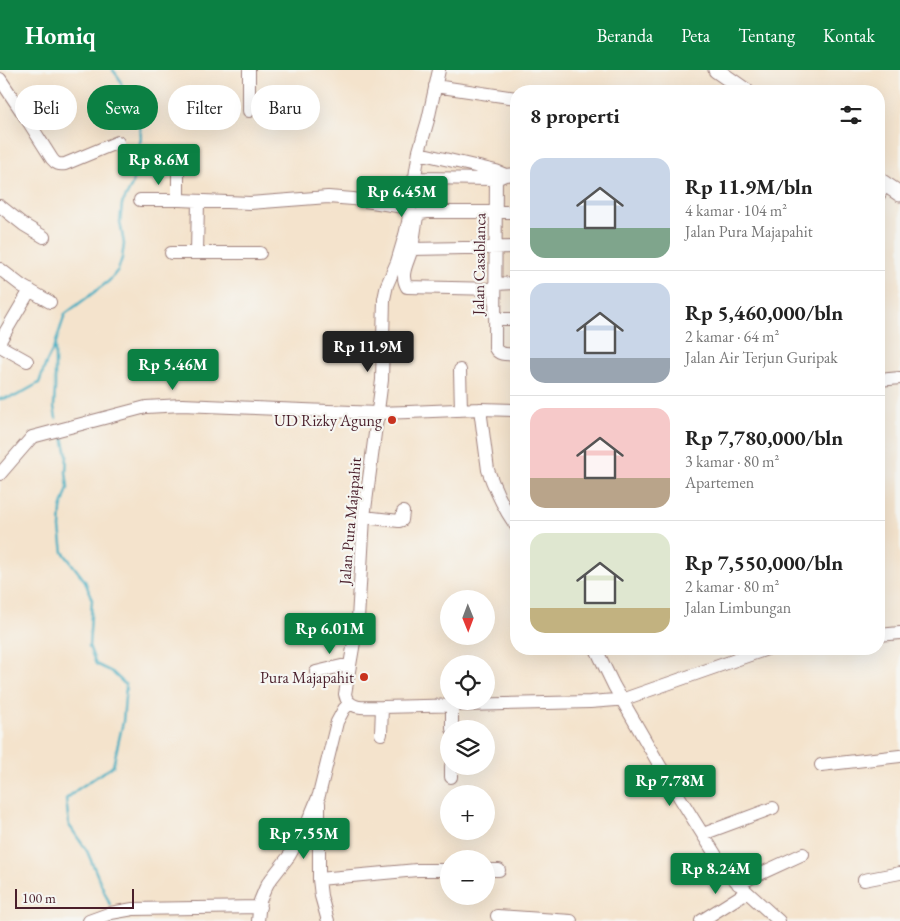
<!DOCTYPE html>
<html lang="id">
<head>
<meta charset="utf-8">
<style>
	:root { --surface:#fff; --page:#f2f2f2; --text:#222; --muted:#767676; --line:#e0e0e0; --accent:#0b8043 }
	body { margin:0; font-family:"EB Garamond",serif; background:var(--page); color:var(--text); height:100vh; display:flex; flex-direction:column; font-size:19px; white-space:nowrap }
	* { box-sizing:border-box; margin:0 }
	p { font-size:16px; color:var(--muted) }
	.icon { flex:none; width:28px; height:28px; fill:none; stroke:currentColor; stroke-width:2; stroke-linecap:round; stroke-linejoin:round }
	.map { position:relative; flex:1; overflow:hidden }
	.panel { position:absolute; left:510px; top:15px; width:375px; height:570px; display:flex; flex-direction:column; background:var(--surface); border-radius:20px; box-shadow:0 5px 20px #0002 }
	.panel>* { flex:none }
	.top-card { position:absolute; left:15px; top:15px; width:420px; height:45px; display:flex; gap:10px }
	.needle { width:32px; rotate:179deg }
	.fabs { position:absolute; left:440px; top:520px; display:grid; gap:10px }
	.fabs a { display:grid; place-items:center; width:55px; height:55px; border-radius:50%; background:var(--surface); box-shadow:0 5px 20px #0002; font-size:25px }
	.scale { position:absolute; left:15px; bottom:12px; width:119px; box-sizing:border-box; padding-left:5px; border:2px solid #4a1f2b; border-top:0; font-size:14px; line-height:18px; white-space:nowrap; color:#4a1f2b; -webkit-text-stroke:4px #f6f6f2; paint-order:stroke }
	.price { position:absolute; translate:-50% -42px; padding:0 11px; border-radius:5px; background:var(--accent); color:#fff; font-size:16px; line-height:32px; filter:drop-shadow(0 1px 2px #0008) }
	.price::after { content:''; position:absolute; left:50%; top:30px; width:15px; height:11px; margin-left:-8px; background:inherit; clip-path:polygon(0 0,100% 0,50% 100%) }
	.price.selected { background:#222; color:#fff }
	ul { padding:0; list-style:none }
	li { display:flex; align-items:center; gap:15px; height:125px; padding:0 20px }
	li+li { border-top:1px solid var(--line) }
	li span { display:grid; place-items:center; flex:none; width:140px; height:100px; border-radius:15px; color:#555 }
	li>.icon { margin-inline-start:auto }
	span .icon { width:60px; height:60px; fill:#fffc; stroke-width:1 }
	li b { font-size:21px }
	h2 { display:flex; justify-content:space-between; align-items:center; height:60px; padding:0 20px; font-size:21px }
	.tag { padding:0 18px; border-radius:22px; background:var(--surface); box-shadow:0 5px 20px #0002; font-size:18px; line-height:45px }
	.tag.selected { background:var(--accent); color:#fff }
	header { display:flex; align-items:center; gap:30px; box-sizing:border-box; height:70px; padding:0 25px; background:var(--accent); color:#fff }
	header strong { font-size:24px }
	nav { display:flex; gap:28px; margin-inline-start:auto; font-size:18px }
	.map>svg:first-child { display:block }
</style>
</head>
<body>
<header>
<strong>Homiq</strong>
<nav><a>Beranda</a><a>Peta</a><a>Tentang</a><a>Kontak</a></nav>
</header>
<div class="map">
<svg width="900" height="851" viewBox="0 0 900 851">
	<rect width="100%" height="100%" fill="#f6f6f2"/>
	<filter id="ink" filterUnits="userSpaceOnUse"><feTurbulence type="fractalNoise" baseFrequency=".02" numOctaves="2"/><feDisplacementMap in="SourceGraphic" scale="10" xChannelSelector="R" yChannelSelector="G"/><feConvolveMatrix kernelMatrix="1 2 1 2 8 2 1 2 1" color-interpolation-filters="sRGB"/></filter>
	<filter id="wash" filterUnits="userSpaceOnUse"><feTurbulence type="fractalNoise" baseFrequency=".0096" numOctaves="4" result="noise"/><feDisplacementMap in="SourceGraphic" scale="20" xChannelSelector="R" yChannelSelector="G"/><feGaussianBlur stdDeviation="1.12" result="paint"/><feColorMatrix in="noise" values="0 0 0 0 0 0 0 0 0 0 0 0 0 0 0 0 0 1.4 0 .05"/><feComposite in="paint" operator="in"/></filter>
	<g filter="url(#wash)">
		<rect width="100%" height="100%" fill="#f4e3cc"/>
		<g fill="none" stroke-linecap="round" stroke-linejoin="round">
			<path stroke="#41acc0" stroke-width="2.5" d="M55,277V317L54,337L56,348
				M0,329L16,326L39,313L46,293L55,275L65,244L109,211L118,200L122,188L124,174L120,152L122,134L132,115L141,68L140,54L128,31L119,8L113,0
				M62,362L67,385L66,402L68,418L61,439L60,458L63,482L85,511L92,530L89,576L96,594L112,602L126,615L123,652L113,696L78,719L66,729L69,755L87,781L110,835"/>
		</g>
	</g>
	<g filter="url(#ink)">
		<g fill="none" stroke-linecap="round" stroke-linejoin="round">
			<defs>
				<path id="minor" d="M439,0L428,50L419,81L408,152L405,165L397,192L387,215L384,229L382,310L364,447L358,549L345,624C348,641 368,637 382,637L590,632L616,630L627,628L767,579
					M0,9L28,51L52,89C56,94 59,95 65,94L118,72
					M435,16L516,28
					M249,41V0
					M419,83L496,101L503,104
					M178,96V130H180L250,133L328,127L353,129L410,138
					M496,101L495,278C499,286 508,284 516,284
					M414,108L496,109L505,105L516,104
					M879,125L885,114
					M140,130H178
					M0,136L24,155L44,167
					M412,179L516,177
					M171,183H197L198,131
					M197,183H260
					M0,199L22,216L50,232
					M495,214L516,213
					M495,219L407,217C399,204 409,191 412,178C414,168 415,157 417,147L421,143L427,142H516
					M495,249H516
					M0,271L30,220
					M0,276L27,291
					M460,300L461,340
					M879,310L900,308
					M480,339L488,400C495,420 504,439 516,456
					M0,404L32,367L146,337L182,335L377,343L409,342L480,339L514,340
					M364,447L399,451L402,450L403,442
					M879,565L900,563
					M596,579L614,616L660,696L725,800L747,822L779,851
					M316,602L350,594
					M452,659V635
					M381,664L382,637
					M821,695L900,686
					M451,707V696
					M319,733V809L321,826L328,851
					M703,764L773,738
					M486,800H499
					M319,809L417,800H449
					M864,810L900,803
					M738,814L803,784
					M497,846L571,851
					M89,851L111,843L133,839L260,837
					M258,851L260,831L265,819L268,813L289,786L307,754L319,725L337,652L344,639L349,634
					M701,851L747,822"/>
				<path id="major" d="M716,0L746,21
					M879,110L900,124"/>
			</defs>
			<use href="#minor" stroke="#9f817c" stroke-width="14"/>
			<use href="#major" stroke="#9f817c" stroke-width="17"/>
			<use href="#minor" stroke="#fff" stroke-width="12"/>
			<use href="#major" stroke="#fff" stroke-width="15"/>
		</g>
	</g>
	<g fill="#c8321e" stroke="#f6f6f2" stroke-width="2">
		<circle cx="392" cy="350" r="5"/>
		<circle cx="364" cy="607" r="5"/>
	</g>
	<g text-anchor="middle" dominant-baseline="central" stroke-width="4.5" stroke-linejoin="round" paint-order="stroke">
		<g font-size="16" fill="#4a1f2b" stroke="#f6f6f2">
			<text transform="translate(479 194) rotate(-89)">Jalan Casablanca</text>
			<text transform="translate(350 451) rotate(-85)">Jalan Pura Majapahit</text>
		</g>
		<g font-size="16" fill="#4a1f2b" stroke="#f6f6f2" text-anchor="end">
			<text x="382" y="350">UD Rizky Agung</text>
			<text x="354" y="607">Pura Majapahit</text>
		</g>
	</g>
</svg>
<div class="fabs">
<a><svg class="needle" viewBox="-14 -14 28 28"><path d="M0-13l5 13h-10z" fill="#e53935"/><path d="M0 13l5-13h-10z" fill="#767676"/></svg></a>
<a><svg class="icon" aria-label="locate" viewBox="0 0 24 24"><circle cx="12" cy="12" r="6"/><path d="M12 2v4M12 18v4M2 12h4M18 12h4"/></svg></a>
<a><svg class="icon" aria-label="layers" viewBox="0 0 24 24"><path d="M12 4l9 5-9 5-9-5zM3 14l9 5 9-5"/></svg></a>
<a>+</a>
<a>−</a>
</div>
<div class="scale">100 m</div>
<b class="price" style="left:159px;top:116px">Rp 8.6M</b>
<b class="price" style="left:402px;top:148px">Rp 6.45M</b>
<b class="price selected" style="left:368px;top:303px">Rp 11.9M</b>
<b class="price" style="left:173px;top:321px">Rp 5.46M</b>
<b class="price" style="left:330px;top:585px">Rp 6.01M</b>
<b class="price" style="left:670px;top:737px">Rp 7.78M</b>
<b class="price" style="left:304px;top:790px">Rp 7.55M</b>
<b class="price" style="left:716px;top:825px">Rp 8.24M</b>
<div class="top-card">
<a class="tag">Beli</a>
<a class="tag selected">Sewa</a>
<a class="tag">Filter</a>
<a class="tag">Baru</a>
</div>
<section class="panel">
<h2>8 properti<svg class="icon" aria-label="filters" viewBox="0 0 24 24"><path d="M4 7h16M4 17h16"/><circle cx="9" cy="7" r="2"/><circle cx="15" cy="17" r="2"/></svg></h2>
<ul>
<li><span style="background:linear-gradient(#c9d6e8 70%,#7fa58c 0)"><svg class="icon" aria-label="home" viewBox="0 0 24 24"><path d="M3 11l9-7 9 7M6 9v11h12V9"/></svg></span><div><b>Rp 11.9M/bln</b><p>4 kamar · 104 m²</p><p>Jalan Pura Majapahit</p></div></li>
<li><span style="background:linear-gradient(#c9d6e8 75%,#9aa5b1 0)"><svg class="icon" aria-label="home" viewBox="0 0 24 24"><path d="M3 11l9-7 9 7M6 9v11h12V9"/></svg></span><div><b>Rp 5,460,000/bln</b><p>2 kamar · 64 m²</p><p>Jalan Air Terjun Guripak</p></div></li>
<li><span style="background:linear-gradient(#f6c9c9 70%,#b9a48a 0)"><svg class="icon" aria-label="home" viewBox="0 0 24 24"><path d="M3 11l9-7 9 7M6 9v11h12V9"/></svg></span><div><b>Rp 7,780,000/bln</b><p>3 kamar · 80 m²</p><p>Apartemen</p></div></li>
<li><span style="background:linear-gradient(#dfe7d0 75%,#c2b280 0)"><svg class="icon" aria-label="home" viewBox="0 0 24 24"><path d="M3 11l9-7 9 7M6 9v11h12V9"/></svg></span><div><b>Rp 7,550,000/bln</b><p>2 kamar · 80 m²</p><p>Jalan Limbungan</p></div></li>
</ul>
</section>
</div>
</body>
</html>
